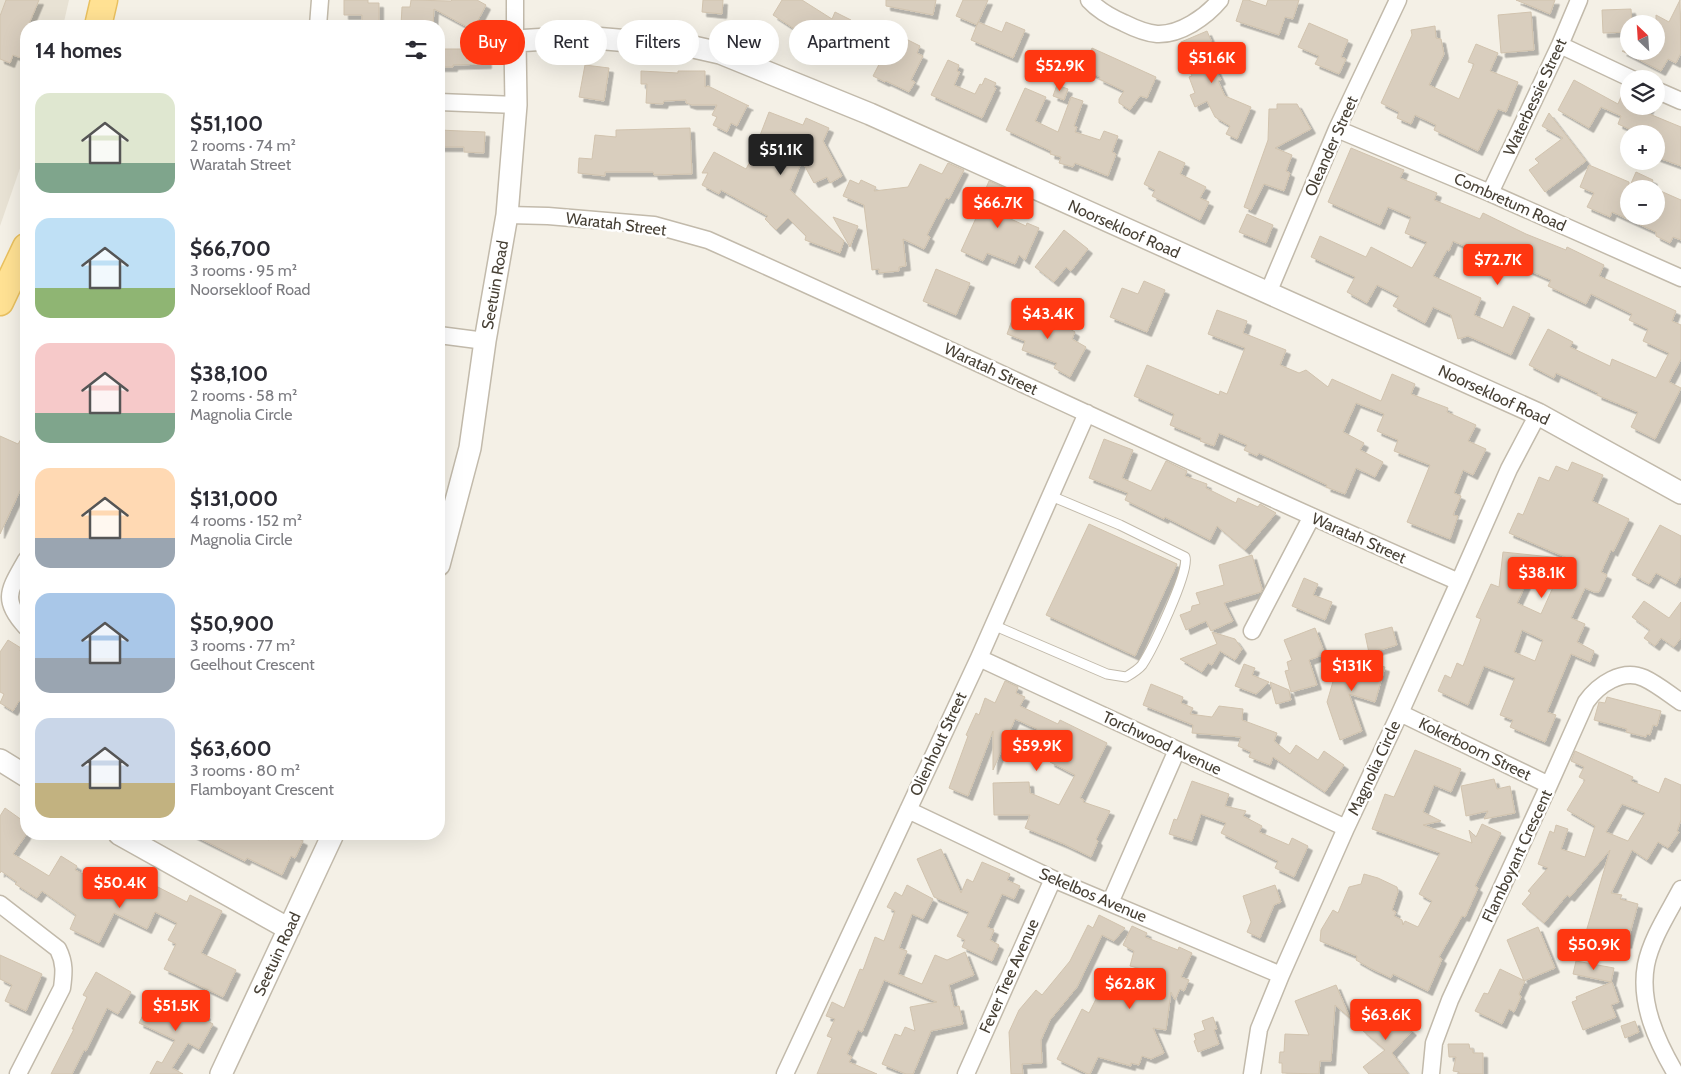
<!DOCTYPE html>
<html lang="en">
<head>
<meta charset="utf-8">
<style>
	:root { --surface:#fff; --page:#f7f7f7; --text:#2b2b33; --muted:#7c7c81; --accent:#ff3711 }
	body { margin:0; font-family:Cabin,sans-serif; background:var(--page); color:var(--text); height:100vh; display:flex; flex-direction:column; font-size:19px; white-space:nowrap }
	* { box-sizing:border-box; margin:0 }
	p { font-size:16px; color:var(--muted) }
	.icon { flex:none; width:28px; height:28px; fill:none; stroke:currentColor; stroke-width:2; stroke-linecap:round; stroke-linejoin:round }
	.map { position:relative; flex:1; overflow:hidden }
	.drawer { position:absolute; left:20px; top:20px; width:425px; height:820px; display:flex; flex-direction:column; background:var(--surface); border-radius:20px; box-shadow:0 5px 20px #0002 }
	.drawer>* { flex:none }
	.guide { position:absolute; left:460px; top:20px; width:475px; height:45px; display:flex; gap:10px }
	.needle { width:32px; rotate:335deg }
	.fabs { position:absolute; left:1620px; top:15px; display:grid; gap:10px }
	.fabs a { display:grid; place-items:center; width:45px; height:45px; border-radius:50%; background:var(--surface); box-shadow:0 5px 20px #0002; font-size:25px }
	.price { position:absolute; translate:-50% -42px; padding:0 11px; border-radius:5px; background:var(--accent); color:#fff; font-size:16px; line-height:32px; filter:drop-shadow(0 1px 2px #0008) }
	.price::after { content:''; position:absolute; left:50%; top:30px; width:15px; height:11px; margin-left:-8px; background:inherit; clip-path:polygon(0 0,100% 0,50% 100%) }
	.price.selected { background:#222; color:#fff }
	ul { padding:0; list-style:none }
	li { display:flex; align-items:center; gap:15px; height:125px; padding:0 15px }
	li span { display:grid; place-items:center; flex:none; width:140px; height:100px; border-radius:15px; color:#555 }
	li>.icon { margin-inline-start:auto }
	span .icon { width:60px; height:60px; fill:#fffc; stroke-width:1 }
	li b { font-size:21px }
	h2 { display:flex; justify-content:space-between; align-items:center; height:60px; padding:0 15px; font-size:21px }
	.chip { padding:0 18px; border-radius:22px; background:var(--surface); box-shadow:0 5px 20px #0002; font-size:18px; line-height:45px }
	.chip.selected { background:var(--accent); color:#fff }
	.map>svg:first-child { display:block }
</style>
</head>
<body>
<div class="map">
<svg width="1681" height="1074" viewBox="0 0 1681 1074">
	<defs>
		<filter id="shadow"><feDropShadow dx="4.5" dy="4.5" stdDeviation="0" flood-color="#0004"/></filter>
	</defs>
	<rect width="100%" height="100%" fill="#f4f0e6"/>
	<path fill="#e8e2d4" d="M0,0H69L63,26H26V151L0,226Z"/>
	<path fill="#d9cebe" stroke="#d1c3ae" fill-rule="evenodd" filter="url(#shadow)" d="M6,0H39L28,26H26V60L13,55L10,63L0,59V16Z
		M344,0H368V3H379V24H362V15H344Z
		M411,0L451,1L452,0H477L486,5L473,30L434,9L433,26L401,25L402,7H410Z
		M703,0H723L722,14L702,12Z
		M782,0H802L832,19L835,12L851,20L845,31L860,37L850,58L836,51L833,56L817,48L819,45L773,15Z
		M886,0H936L933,15L886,6Z
		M963,0H988L977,25L956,16Z
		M1243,0H1248L1266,6L1268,0H1299L1293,19L1285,17L1279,35L1236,21Z
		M1516,0H1555L1550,14Z
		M1680,0L1681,53L1676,63L1668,59L1661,71L1622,51H1656V15L1669,22Z
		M1631,9L1632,24H1629V32L1603,33L1602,10Z
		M1531,12L1534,50L1501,53L1498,15Z
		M978,22L1002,32L1006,22L1025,30L1013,58L971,40Z
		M1309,23L1348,40L1341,57L1346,59L1339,74L1315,64L1319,56L1298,47Z
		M1435,26L1436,38L1441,39L1444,54L1429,85L1459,99L1474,64L1468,62L1476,44L1498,53L1490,71L1518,82L1506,112L1498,109L1478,151L1434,130L1436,125L1415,115L1411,124L1397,118L1399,112L1381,103L1412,35L1411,30Z
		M1207,31L1213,45L1211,46L1219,63L1214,65L1221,80L1218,81L1225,96L1251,107L1237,139L1226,134L1230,126L1215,117L1207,101L1195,107L1190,95L1195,93L1189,77L1192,76L1184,60L1188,58L1181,42Z
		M486,38L487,64L453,65V67H439V49H468V39Z
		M906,39L920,46L917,53L923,56L911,80L915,82L909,92L886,81L885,82L873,76L891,41L903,46Z
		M1092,48L1156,77L1147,98L1140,96L1130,110L1119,103V99L1124,91L1099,79L1100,77L1082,69Z
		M948,60L959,65L957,71L960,72L954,85L975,94L980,84L982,85L985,78L996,83L994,87L996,88L982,118L931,95Z
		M585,65L609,68L604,101L579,97Z
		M641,71L678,73V71H705V87L708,86L749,106H747L737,126L731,123L727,132L713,125L717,117L712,115L717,105H692L686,103V100L664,101L663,104L646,103L647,84H641Z
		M1574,80L1618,104L1625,87L1629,88V106H1650L1647,113L1681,127V166L1656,157V134H1640L1618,124L1621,116L1601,107L1589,128L1558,110Z
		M1057,85L1068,89L1064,100L1053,96Z
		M1025,88L1046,97L1035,121L1058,132L1071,97L1083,101L1074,126L1077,127L1075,132L1100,140L1104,131L1118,136L1112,152L1116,154L1108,176L1075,163L1073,167L1059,163L1061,157L1050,154L1051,151L1006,130Z
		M1277,104H1297L1311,129L1275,148L1292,155L1286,171L1290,173L1284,191L1264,184L1251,210L1244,207L1268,140L1269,109H1277Z
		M769,112L803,125L806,118L829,128L823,141L842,176L830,183L827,177L814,183L802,161L790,190L844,241L840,253L805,240L806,236L788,218L776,230L765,219L768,216L721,190L719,194L702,185L708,173H702L714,152L746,169L762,139L759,138Z
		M1549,113L1586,161L1545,192L1529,170L1539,163L1535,159L1563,138L1542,126Z
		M690,128L692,174L654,175L653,172H605V176L578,173L579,158L592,159L595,135L616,137V130Z
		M439,130L485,132L484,153L464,152V147H439Z
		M1351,148L1404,170L1400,178L1437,193L1434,200L1480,219L1483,213L1526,234L1566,250L1567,247L1604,265L1599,276L1676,311L1672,321L1681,325V359L1669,382L1681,388L1655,439L1631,427L1638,412L1597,395L1598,393L1556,373L1554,378L1529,365L1548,329L1573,342L1570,347L1610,366L1612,359L1656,378L1669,353L1643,341L1648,329L1629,320L1632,314L1591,294L1586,304L1548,286L1551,280L1508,261L1506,263L1466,244L1464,246L1453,241L1449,251L1447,250L1433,276L1481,298L1474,315L1503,328L1513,306L1530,314L1511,355L1468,336L1458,339L1451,315L1433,307L1425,323L1393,306L1399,296L1377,285L1367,303L1347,292L1355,277L1311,257L1320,236L1366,257L1371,247L1412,268L1427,242L1405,233L1411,217L1388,207L1380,225L1328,202Z
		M1159,151L1185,163L1180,174L1206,187L1200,198L1209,202L1200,220L1152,196L1155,190L1144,184Z
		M948,163L964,170L949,199L946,198L927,235L930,237L924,249L903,239L906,266L899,267V271L879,273V269L872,270L864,205L843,196L850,180L859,184L861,180L876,187L874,191L908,187L920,164L942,174Z
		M1589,165L1629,182V188L1636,172L1653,180L1649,189H1629V216H1656V189L1681,200V240L1673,237L1670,243L1656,236V232L1612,212L1610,217L1587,207L1594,193L1580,187Z
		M989,181L1012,191L1002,215L1026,226L1027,223L1039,228L1025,260L1019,255L1015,264L987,253L983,261L961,251L976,218L974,217Z
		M1247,214L1273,225L1266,243L1239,232Z
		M833,217L858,226L850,247Z
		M1064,230L1088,249L1071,271L1066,267L1054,282L1035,267Z
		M936,269L970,283L956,315L923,301Z
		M1144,281L1165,290L1147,332L1110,317L1122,288L1138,294Z
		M1217,310L1247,321L1243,333L1286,350L1280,365L1299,373L1306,370L1328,387L1332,379L1381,401L1392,374L1415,384L1411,394L1448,408L1447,412L1476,425L1468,441L1486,449L1473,475L1463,470L1454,493L1461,496L1453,515L1458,516L1450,539L1407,522L1430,465L1394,451L1398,440L1377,431L1384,414L1356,403L1343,432L1364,443L1360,450L1383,462L1375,477L1356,468L1345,494L1326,487L1327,485L1259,453L1257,456L1244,450L1247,445L1219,433L1214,446L1200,441L1201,438L1170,425L1174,414L1134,396L1147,365L1219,395L1220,391L1227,394L1245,348L1208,334Z
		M1034,311L1053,319L1075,332L1072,339L1086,347L1070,377L1054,368L1057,363L1022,350L1025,341L1007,334L1015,312L1031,318Z
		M26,431V478L0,534V436L18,444Z
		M1104,439L1133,450L1122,478L1151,491L1166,461L1187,471L1185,476L1207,484L1206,488L1236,503L1238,498L1258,507L1260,504L1276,513L1245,550L1217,526L1210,540L1165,517L1164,519L1125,500L1128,493L1089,478Z
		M1572,462L1603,475L1592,501L1629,519L1613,552L1611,550L1601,572L1607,575L1599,592H1594L1585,588L1571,618L1585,624L1577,642L1594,651L1590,662L1571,654L1547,712L1556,715L1545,742L1510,727L1513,720L1500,715L1515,678L1484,666L1468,705L1438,691L1445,675L1451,678L1457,663L1463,666L1481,619L1476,617L1491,584L1499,587L1503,552L1570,559L1509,533L1518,513L1523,515L1539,477L1549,481L1556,466L1568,471ZM1527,582L1554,585L1541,614L1517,603ZM1522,630L1543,640L1535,661L1514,652Z
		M1089,524L1177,564L1135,656L1046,615Z
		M1660,525L1681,536V575L1676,584L1656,573L1649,584L1632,575Z
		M1252,555L1262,589L1261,592L1224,603L1233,621L1211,631L1206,621L1186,630L1180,615L1191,611L1192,606L1200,604L1196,593L1224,585L1219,565Z
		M1304,578L1318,584L1313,595L1332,602L1325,620L1292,606Z
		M1644,601L1669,618L1681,602V638L1674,647L1661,638L1655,646L1644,638L1650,630L1632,617Z
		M1392,627L1397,645L1369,653L1365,634Z
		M1315,628L1325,654L1309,660L1317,685L1291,692L1285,671L1289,670L1287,662L1292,660L1284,640Z
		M1212,632L1235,639L1242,649L1235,660L1220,651L1212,665L1208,663L1202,672L1180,659L1217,644Z
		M8,640L21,648L20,651L26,654V705L19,701L13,711L0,703L4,694L0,692V652Z
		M1341,654L1385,667L1375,702L1349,694L1362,731L1340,740L1327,702Z
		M1244,664L1255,668L1252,675L1269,682L1256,694L1235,686Z
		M1005,681L1018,687L1016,693L1025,697L1020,706L1058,724L1060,720L1107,743L1080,798L1084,800L1083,802L1110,811L1096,839L1098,841L1091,857L1064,844L1025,828L1030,815H994L993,783L1029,782L1030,793L1059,805L1075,775L1050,762L1055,751L1031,741L1037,729L1015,719L993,770V731L968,796L949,788L968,736L966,735L976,713L979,715L985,698L995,703Z
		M1270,682L1289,690L1291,700L1276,704Z
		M1151,684L1183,697L1181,703L1193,708L1190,714L1212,717L1219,706L1243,709L1242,720L1277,733L1274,741L1290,754L1296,745L1318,760L1324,751L1344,765L1325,792L1273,757L1270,765L1249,757L1251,752L1238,746L1241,737L1192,733L1193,725L1143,705Z
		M1607,697L1661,711L1657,726L1653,725L1650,735L1647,734L1646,737L1626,732L1627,729L1594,720L1599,702L1605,703Z
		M1415,750L1461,769L1451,792L1434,785L1423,812L1441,821L1423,825L1472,843L1469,830L1476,837L1482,824L1501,833L1475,886L1478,888L1465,917L1462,916L1439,957L1442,959L1428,991L1393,974L1391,978L1370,968L1356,960L1357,956L1320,941L1321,930L1333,910L1338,913L1349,887L1361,884L1364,874L1378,878L1397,887L1398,892L1392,910L1396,912L1394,916L1402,920L1403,925L1405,921L1418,927L1432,901L1419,894L1440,853L1372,829L1385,794L1394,797Z
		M1575,751L1633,777L1631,781L1659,793L1665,778L1681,785V820L1677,831L1679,832L1668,848L1658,842L1647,860L1632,850L1611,893L1622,895L1620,899L1638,904L1627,944L1586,932L1610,850L1570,897L1567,895L1544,923L1522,904L1531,893L1528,891L1548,868L1538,864L1550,831L1554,833L1556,825L1568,829L1561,849L1585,857L1595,826L1567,810L1585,780L1579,777L1584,767L1571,761ZM1622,804L1645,813L1628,841L1606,832Z
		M1494,779L1497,789L1510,786L1515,813L1484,819L1488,811L1466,816L1461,786Z
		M1192,781L1229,794L1225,806L1246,811L1243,816L1262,826L1259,832L1289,845L1292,838L1308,846L1294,877L1275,868L1278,861L1221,833L1226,823L1201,814L1192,841L1169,834L1174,819L1177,820Z
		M5,808L26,823V835L13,854L49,876L61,856L77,866L75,870L127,895L131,887L147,895L152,884L187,902L190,895L222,911L201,953L236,970L223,997L164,969L176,944L168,940L177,923L155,912L147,929L114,913L99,943L70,929L76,915L42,891L37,898L15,884L17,882L1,871L0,873V816Z
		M191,834H257L269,840L272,834H299L297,838L303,841L295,858L291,856L282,875L247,858L245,861Z
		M941,849L961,893L967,879L973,882L982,862L1010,874L1007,880L1020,886L1014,899L1002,894L987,927L994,930L990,940L999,945L992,961L962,947L965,940L957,936L969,912L934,897L917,859Z
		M907,885L933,899L923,919L912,914L899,948L907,951L898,974L922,984L935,955L947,960L965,952L974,975L949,985L954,1007L959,1006L963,1024L931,1031L913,1074H906L882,1064L895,1034L901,1036L905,1027L915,1031L910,1007L937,1002L884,980L862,1032L858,1030L847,1054L852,1057L849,1062L877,1074H817L832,1038L827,1036L835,1019L826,1016L832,1002L844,1008L860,969L863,970L875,937L884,941L895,911L887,907L895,892L902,896Z
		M1275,885L1281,902L1274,905L1260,938L1247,932L1251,922L1243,896Z
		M1099,915L1125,928L1114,941L1102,935L1077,987L1050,1020L1041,1040L1042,1063L1022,1064L1023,1074H1011L1009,1032L1019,1010L1036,990L1042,995L1070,961L1088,925L1093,928Z
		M1132,926L1147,933L1145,937L1178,950L1179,947L1192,953L1181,977L1189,980L1184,991L1180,989L1175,1000L1171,992L1166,1030L1153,1028L1164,1053L1151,1059L1142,1056L1139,1065L1131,1063V1066L1098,1057L1090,1074H1088L1057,1059L1082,1009L1089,1013L1099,993L1107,997L1109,993L1129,1002L1142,969L1130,966L1134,951L1123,945Z
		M1538,927L1555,968L1524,981L1507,940Z
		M0,955L42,974L26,1011L5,1001L12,985L0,979Z
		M1576,961L1614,968L1611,982L1573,974Z
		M1500,969L1525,981L1519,994L1521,997L1514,1012L1509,1009L1502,1024L1475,1011L1484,993L1488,994Z
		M96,972L131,992L118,1014L107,1008L86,1051L84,1050L72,1074H51L74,1029H72L87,997L83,995Z
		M1612,982L1619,1002L1611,1005L1616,1017L1583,1030L1572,1002L1577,1000L1576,997Z
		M1336,985L1350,1018L1335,1005L1331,1061H1320L1319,1074L1282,1073V1063H1279L1280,1052H1284L1285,1034L1309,1035L1295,1001Z
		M150,1001L183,1017L189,1006L206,1015L204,1019L213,1024L199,1049L188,1043L172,1068L183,1074H150L157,1061L162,1063L175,1040L139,1023Z
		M1382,1004L1412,1031L1392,1053L1408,1074H1369L1363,1067L1385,1050L1362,1030V1025Z
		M1213,1017L1217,1029L1214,1030L1219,1044L1198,1052L1194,1041L1196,1040L1194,1034L1205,1030L1202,1021Z
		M1635,1021L1639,1032L1625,1038L1621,1026Z
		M1448,1044H1469L1470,1049H1473V1053H1483V1074H1459V1072L1453,1071L1456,1057H1449Z"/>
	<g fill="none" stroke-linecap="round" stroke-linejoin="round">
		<defs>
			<path id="service" d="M993,625L1107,674L1126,677C1131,674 1138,670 1142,665C1152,650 1190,571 1185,557L1120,525L1051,496"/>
			<path id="minor" d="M515,0V41
				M1089,0C1099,11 1110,17 1124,23C1134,28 1145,33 1157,34C1180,35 1206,17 1220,0
				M318,26L320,0
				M1560,45L1632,79
				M1656,90L1681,101
				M439,102L516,105
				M1337,129L1490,193L1681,278
				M1490,193L1560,45L1579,0
				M507,215L548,216L654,225L708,240C959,352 1207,472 1459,582
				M1268,293L1337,129L1398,0
				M439,335L485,341
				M26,560C10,589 0,599 26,627
				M1252,631L1311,518
				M979,658L1346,828
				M1400,713L1549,785
				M908,810L1053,879L1281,975
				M1110,903L1177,750
				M0,904L58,949C65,963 64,973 62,988L18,1074
				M785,1074L979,658L1087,413
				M966,1074L1053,879
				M1252,1074L1259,1029L1281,975L1346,828L1400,713L1459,582L1509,469L1538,414
				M1431,1074L1434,1043L1450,1000L1549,785L1586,702C1598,685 1622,668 1644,678C1657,684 1669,694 1681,702
				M1676,1074C1657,1042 1639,1003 1646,965C1651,939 1669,912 1681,889"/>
			<path id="tertiary" d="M439,565L470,448L485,341L507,215L516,105L515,41L582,37L689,46L720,53L870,114L1538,414L1681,493
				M0,760L26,776
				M119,834L289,929
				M221,1074L333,834"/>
			<path id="primary" d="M98,26L104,0
				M0,302L26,247"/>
		</defs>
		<use href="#service" stroke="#c2baab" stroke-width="11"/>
		<use href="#minor" stroke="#c2baab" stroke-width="19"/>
		<use href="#tertiary" stroke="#c2baab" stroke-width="24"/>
		<use href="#primary" stroke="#e9c05f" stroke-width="29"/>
		<use href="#service" stroke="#fff" stroke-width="9"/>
		<use href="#minor" stroke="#fff" stroke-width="16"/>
		<use href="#tertiary" stroke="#fff" stroke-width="21"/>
		<use href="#primary" stroke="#ffe193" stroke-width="26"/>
	</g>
	<g text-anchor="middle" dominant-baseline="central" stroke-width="5" stroke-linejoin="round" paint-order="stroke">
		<g font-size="16" fill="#474035" stroke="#fff">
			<text transform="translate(1535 97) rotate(-65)">Waterbessie Street</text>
			<text transform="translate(1331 146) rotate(-66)">Oleander Street</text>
			<text transform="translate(1510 202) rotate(24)">Combretum Road</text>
			<text transform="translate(616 224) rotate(7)">Waratah Street</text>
			<text transform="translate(1124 229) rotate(24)">Noorsekloof Road</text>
			<text transform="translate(495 285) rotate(-80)">Seetuin Road</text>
			<text transform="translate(991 369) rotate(25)">Waratah Street</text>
			<text transform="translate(1494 395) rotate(25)">Noorsekloof Road</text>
			<text transform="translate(1359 538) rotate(24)">Waratah Street</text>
			<text transform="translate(1162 743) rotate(25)">Torchwood Avenue</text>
			<text transform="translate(938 744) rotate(-65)">Olienhout Street</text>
			<text transform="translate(1475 749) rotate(26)">Kokerboom Street</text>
			<text transform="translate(1374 768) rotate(-65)">Magnolia Circle</text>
			<text transform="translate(1517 856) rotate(-65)">Flamboyant Crescent</text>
			<text transform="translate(1093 895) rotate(23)">Sekelbos Avenue</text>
			<text transform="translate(277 954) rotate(-65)">Seetuin Road</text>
			<text transform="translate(1009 976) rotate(-66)">Fever Tree Avenue</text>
		</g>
	</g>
</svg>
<div class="fabs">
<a><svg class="needle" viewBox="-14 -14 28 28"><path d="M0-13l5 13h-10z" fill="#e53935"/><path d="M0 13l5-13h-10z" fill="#7c7c81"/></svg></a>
<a><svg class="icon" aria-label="layers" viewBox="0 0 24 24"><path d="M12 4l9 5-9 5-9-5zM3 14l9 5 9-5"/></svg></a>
<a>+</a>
<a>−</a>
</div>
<b class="price" style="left:1212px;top:84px">$51.6K</b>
<b class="price" style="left:1060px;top:92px">$52.9K</b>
<b class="price selected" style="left:781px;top:176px">$51.1K</b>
<b class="price" style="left:998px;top:229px">$66.7K</b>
<b class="price" style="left:1498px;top:286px">$72.7K</b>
<b class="price" style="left:1048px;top:340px">$43.4K</b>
<b class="price" style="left:1542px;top:599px">$38.1K</b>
<b class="price" style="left:1352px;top:692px">$131K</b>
<b class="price" style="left:1037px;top:772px">$59.9K</b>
<b class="price" style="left:120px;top:909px">$50.4K</b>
<b class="price" style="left:1594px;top:971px">$50.9K</b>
<b class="price" style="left:1130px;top:1010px">$62.8K</b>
<b class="price" style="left:176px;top:1032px">$51.5K</b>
<b class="price" style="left:1386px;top:1041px">$63.6K</b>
<div class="guide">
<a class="chip selected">Buy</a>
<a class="chip">Rent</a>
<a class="chip">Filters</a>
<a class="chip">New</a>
<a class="chip">Apartment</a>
</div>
<section class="drawer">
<h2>14 homes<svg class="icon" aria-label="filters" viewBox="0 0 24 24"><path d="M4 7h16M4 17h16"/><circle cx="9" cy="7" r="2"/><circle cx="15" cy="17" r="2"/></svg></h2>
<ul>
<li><span style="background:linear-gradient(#dfe7d0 70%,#7fa58c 0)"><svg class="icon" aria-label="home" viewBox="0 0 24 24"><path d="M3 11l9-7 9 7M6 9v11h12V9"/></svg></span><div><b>$51,100</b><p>2 rooms · 74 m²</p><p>Waratah Street</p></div></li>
<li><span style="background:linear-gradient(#bfe0f5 70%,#8fb573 0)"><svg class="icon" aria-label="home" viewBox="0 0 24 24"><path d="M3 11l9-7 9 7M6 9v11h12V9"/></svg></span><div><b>$66,700</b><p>3 rooms · 95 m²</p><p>Noorsekloof Road</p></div></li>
<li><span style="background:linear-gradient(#f6c9c9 70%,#7fa58c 0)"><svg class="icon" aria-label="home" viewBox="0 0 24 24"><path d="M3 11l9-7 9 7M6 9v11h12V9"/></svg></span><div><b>$38,100</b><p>2 rooms · 58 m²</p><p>Magnolia Circle</p></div></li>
<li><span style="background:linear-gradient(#ffd9b3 70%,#9aa5b1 0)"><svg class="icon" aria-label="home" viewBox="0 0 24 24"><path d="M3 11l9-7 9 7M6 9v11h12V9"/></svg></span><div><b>$131,000</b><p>4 rooms · 152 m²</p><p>Magnolia Circle</p></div></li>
<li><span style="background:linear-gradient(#a9c7e8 65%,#9aa5b1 0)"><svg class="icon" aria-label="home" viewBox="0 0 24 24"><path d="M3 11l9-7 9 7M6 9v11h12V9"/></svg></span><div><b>$50,900</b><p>3 rooms · 77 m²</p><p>Geelhout Crescent</p></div></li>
<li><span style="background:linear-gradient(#c9d6e8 65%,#c2b280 0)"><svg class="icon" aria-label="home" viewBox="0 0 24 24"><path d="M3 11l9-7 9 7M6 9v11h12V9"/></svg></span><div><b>$63,600</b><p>3 rooms · 80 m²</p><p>Flamboyant Crescent</p></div></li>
</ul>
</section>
</div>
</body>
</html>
